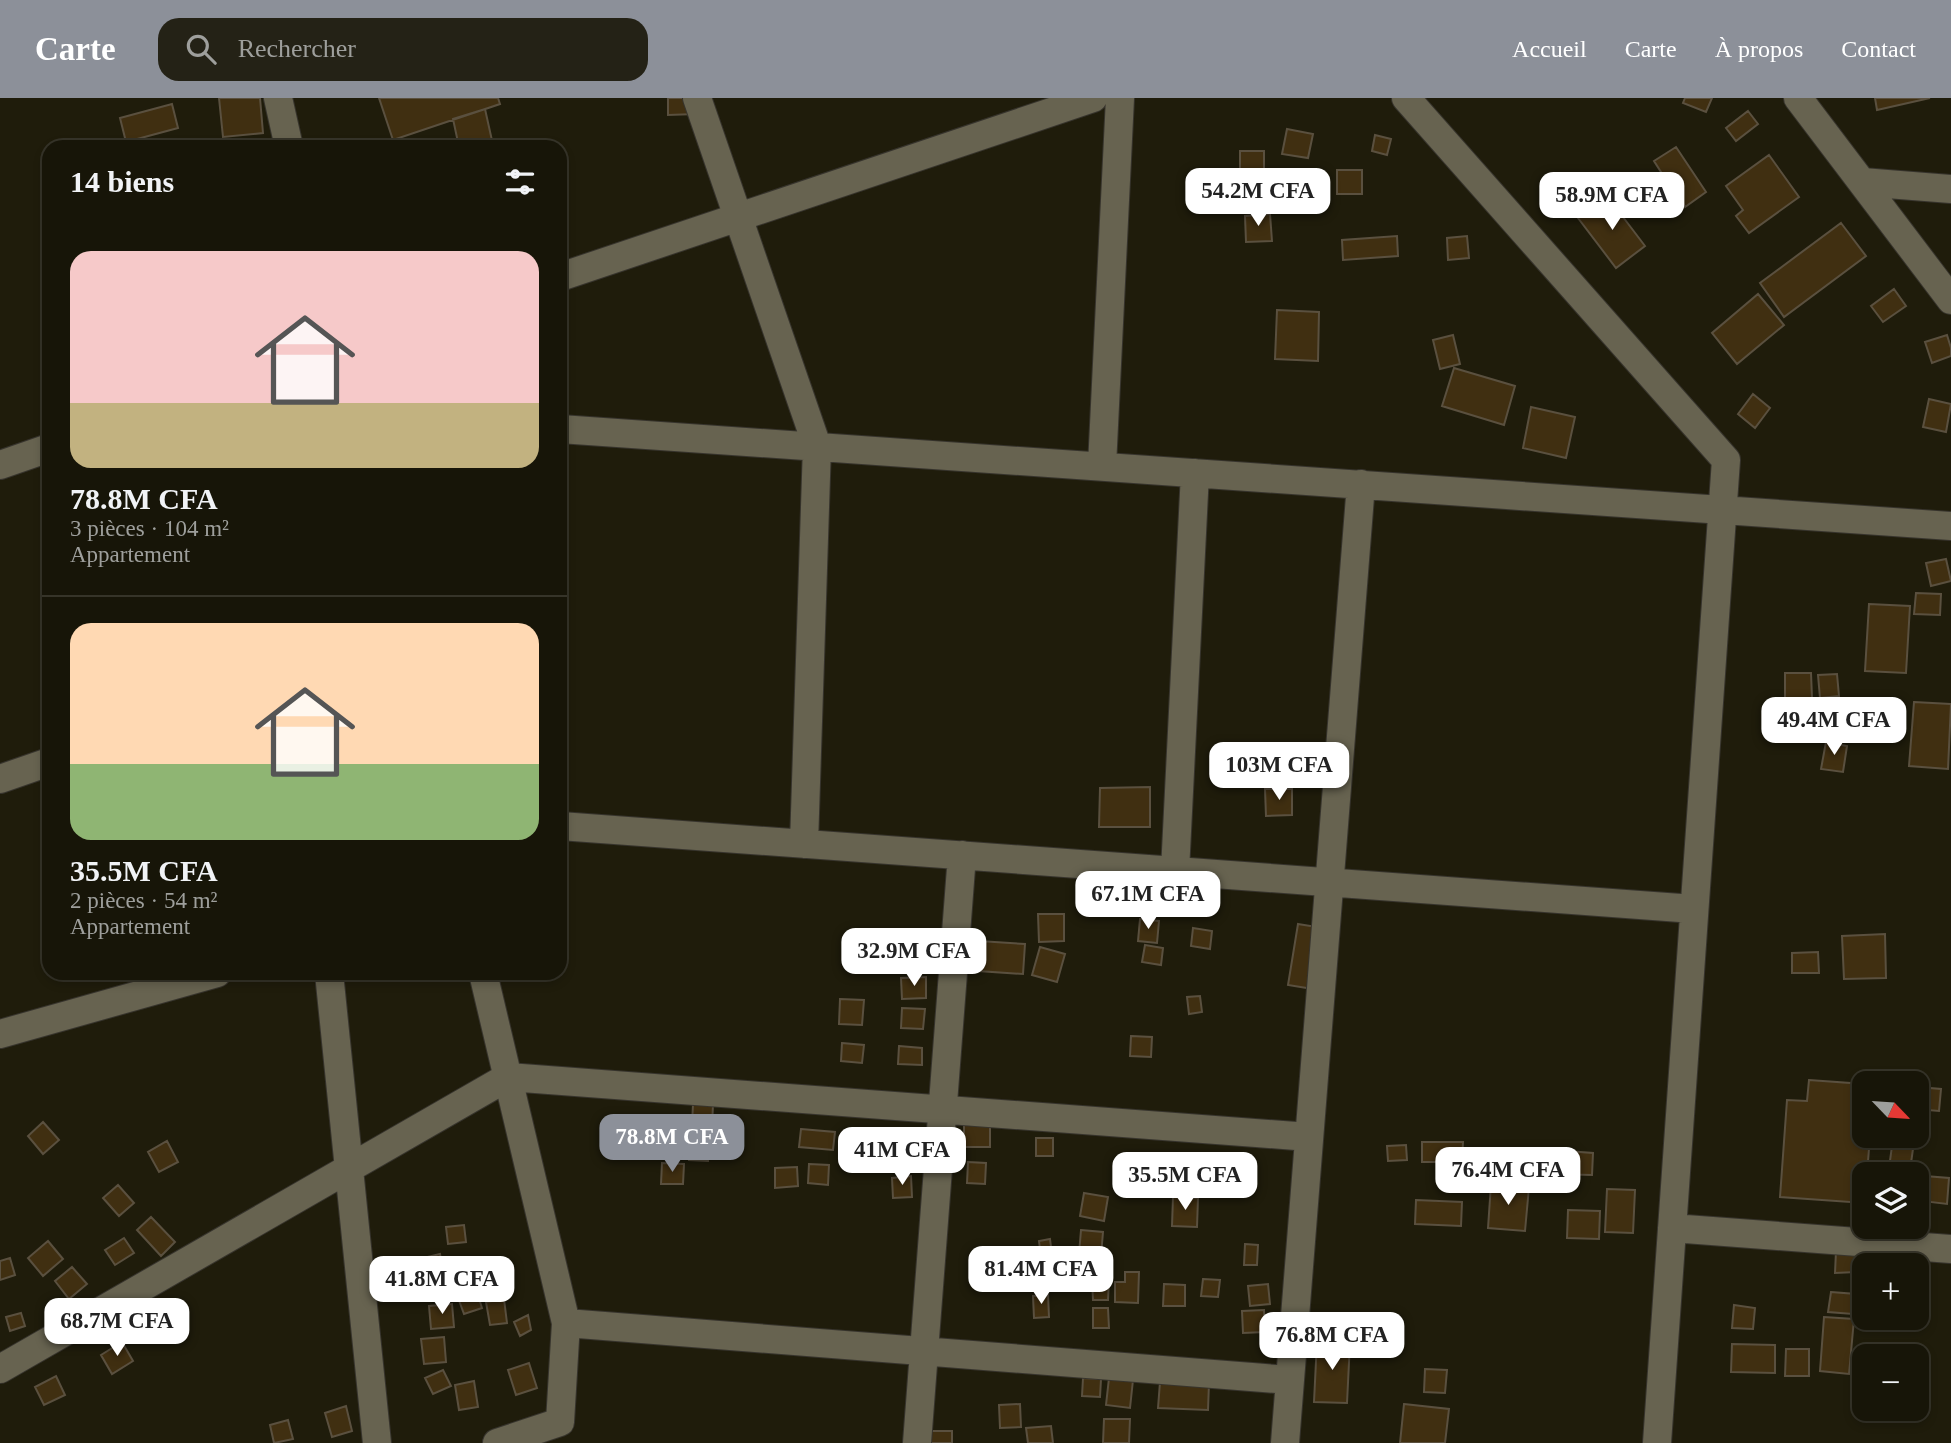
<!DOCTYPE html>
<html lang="fr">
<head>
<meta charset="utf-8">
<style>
	:root { --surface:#171508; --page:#242216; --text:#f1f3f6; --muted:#9e9f9c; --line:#363429; --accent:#8c9099 }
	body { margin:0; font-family:"Times New Roman",serif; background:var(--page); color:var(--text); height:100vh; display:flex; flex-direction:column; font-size:26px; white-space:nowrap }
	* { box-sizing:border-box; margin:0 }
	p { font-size:23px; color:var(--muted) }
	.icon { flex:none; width:38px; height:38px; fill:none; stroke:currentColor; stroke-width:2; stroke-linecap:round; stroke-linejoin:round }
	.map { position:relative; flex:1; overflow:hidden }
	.details { position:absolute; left:42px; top:42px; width:525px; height:840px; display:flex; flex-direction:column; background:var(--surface); border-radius:21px; box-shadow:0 4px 10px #0003,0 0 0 2px var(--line) }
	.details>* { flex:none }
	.needle { width:46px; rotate:115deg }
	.controls { position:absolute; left:1852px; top:973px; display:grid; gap:14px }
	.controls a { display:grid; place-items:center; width:77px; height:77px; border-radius:14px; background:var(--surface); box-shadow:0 4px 10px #0003,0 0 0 2px var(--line); font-size:35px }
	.price { position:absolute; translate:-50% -60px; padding:0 16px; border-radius:14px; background:#fff; color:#222; font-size:23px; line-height:46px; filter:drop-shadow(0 2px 4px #0008) }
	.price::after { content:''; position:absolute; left:50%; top:42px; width:21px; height:16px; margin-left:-10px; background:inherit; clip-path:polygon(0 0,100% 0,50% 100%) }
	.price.selected { background:var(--accent); color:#fff }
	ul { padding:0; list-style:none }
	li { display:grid; align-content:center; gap:14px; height:371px; padding:0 28px }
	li+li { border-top:2px solid var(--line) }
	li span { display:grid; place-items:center; height:217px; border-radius:21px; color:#555 }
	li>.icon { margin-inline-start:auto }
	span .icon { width:126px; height:126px; fill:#fffc; stroke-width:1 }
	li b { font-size:30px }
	h2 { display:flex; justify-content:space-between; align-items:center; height:84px; padding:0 28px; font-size:30px }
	header { display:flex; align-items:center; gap:42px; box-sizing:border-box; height:98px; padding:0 35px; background:var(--accent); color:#fff }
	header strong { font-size:33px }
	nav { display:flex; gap:38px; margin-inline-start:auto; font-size:24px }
	.search { width:490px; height:63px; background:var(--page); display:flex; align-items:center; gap:18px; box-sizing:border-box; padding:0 24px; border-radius:21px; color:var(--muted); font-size:26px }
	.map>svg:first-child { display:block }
</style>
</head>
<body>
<header>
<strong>Carte</strong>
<div class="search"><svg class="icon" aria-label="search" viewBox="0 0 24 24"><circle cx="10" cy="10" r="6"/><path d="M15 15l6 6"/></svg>Rechercher</div>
<nav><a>Accueil</a><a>Carte</a><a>À propos</a><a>Contact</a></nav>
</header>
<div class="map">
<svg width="1951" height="1345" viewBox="0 0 1951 1345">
	<rect width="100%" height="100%" fill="#1f1c0b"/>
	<path fill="#402f11" stroke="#5a503f" stroke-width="2" d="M219,0H260L263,35L223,39Z
		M379,0H498L500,6L393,42Z
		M668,0H696V16L668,17Z
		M1685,0H1712L1706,14L1683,5Z
		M1875,0H1930L1877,12Z
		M172,6L178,30L126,44L120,20Z
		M485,11L493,47L459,49L453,21Z
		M1748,13L1758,26L1736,43L1726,30Z
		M1287,31L1313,36L1308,60L1282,56Z
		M1375,37L1391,41L1387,57L1372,53Z
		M1676,49L1706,94L1685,109L1681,102L1659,117L1647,99L1668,85L1654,63Z
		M1240,53H1264V72L1240,73Z
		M1769,57L1799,99L1749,135L1736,118L1743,112L1726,88Z
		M1337,72H1362V96H1337Z
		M1607,98L1645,148L1616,170L1578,120Z
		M1270,116L1272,143L1246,144L1245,118Z
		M1841,125L1866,158L1784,219L1760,185Z
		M1397,138L1398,158L1343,162L1342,142Z
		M1467,138L1469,160L1448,162L1447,140Z
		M1894,191L1906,208L1883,224L1871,208Z
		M1758,196L1784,227L1737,266L1712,235Z
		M1277,212L1319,214L1318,263L1275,261Z
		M1453,237L1460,266L1440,271L1433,242Z
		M1947,237L1951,250V258L1932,265L1925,244Z
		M1454,270L1515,288L1504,327L1442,308Z
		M1753,296L1770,310L1755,330L1738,316Z
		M1929,301L1951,306L1946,334L1923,329Z
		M1531,309L1575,319L1566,360L1523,350Z
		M1946,461L1951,483L1931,488L1926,465Z
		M1916,495L1941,496L1940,517L1914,516Z
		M1869,506L1910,508L1906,575L1865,573Z
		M1785,575H1811L1812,600L1785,601Z
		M1837,576L1839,598L1820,600L1818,577Z
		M1851,602L1900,605L1898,630L1849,626Z
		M1914,604L1951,606L1948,671L1909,668Z
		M1826,644L1847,648L1843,674L1821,671Z
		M1150,689V729H1099L1100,690Z
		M1265,691H1292V717L1266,718Z
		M1038,816H1064V843L1039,844Z
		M1140,821L1159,823L1157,845L1138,843Z
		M1298,826L1323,830L1313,891L1288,887Z
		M1193,830L1212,833L1210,851L1191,848Z
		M1885,836L1886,880L1844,881L1842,838Z
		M979,843L1025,846L1023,876L978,873Z
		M1145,847L1163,850L1161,867L1142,864Z
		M1040,849L1065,856L1057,884L1032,877Z
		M1818,854L1819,875H1792V855Z
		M926,879V900L902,901L901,880Z
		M1200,898L1202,914L1189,916L1187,899Z
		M840,901L864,902L862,927L839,926Z
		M902,910L925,911L923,931L901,930Z
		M1131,938L1152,939L1151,959L1130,958Z
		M842,945L864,947L862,965L841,963Z
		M899,948L922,950V967L898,966Z
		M1809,982L1864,986V1038H1870L1867,1076H1864V1105L1780,1099L1787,1002L1807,1003Z
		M1918,989L1941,991L1939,1013L1916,1011Z
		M693,1006L713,1007L712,1028L692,1027Z
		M964,1021H990V1049H964Z
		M43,1024L59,1042L43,1056L28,1038Z
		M801,1031L835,1034L833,1052L799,1049Z
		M1875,1038H1898V1043L1874,1041Z
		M1036,1040H1053V1058H1036Z
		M167,1043L178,1064L159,1074L148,1054Z
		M690,1043L709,1044L708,1063L689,1062Z
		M1422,1044H1463L1462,1064H1422Z
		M1406,1047L1407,1062L1388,1063L1387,1048Z
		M1892,1048L1913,1051L1910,1072L1889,1070Z
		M1553,1052L1593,1055L1592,1077L1551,1076Z
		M968,1064L986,1065L985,1086L967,1085Z
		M662,1065L684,1066L683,1086H661Z
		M1178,1065L1203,1066L1202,1092L1177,1091Z
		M809,1066L829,1067L828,1087L808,1085Z
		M797,1069L798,1088L775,1090V1070Z
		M1204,1073H1224V1094H1205Z
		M911,1078L912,1099L893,1100L892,1080Z
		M1925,1078L1949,1080L1947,1106L1922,1103Z
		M1491,1086L1529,1089L1525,1133L1488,1130Z
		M118,1087L134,1105L119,1118L103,1100Z
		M1607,1091L1635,1092L1633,1135L1605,1134Z
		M1084,1095L1108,1099L1104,1123L1080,1118Z
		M1173,1099L1198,1100L1197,1129L1172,1128Z
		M1416,1102L1462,1104L1461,1128L1415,1126Z
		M1568,1112L1600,1113L1599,1141L1567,1140Z
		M151,1119L175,1144L161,1158L137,1132Z
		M464,1127L466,1144L448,1146L446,1129Z
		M1081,1132L1103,1134L1101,1158L1079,1156Z
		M124,1140L134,1155L115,1167L105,1152Z
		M1050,1141L1052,1157L1041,1159L1039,1143Z
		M48,1143L63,1161L43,1178L28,1160Z
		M1245,1146L1258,1147L1257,1167H1244Z
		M1836,1153H1856V1174L1835,1175Z
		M440,1156L444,1178L424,1183L419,1161Z
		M1094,1159L1112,1160V1177H1094Z
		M10,1160L15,1177L0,1182V1163Z
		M72,1169L87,1186L69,1201L55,1183Z
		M1037,1169L1056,1171L1053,1190L1035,1188Z
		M1125,1174H1139L1138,1205L1115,1204V1184H1125Z
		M1092,1181H1109L1108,1202H1093Z
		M1203,1181L1220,1182L1218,1199L1201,1198Z
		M1164,1186L1185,1187V1208H1163Z
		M1268,1186L1270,1206L1250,1208L1248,1188Z
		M476,1191L482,1210L464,1216L457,1197Z
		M1831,1194L1856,1196L1853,1216L1828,1214Z
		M1048,1197L1049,1219L1034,1220L1033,1198Z
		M504,1201L507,1225L490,1227L486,1204Z
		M452,1206L454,1229L431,1231L429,1208Z
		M1734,1207L1755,1210L1753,1231L1732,1230Z
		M1093,1210H1108L1109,1230H1093Z
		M1264,1212L1265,1234L1243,1235L1242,1213Z
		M21,1215L25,1228L10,1233L6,1219Z
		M528,1217L531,1232L520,1238L514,1224Z
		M1824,1219L1854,1221L1849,1276L1820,1273Z
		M444,1239L446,1264L424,1266L421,1241Z
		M1317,1243L1350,1244L1347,1305L1314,1304Z
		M122,1244L133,1263L112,1276L101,1257Z
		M1732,1246L1775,1247V1275L1731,1274Z
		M1786,1251H1809V1278H1785Z
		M529,1265L537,1290L516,1297L508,1272Z
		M1425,1271L1447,1272L1445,1295L1424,1294Z
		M443,1272L451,1288L433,1296L425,1280Z
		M56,1278L65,1297L44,1307L35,1289Z
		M1083,1280L1101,1281L1100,1299L1082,1298Z
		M1109,1280L1133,1282L1130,1310L1106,1307Z
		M474,1283L478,1309L459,1312L455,1287Z
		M1160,1284L1209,1285L1208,1312L1158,1310Z
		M1020,1306L1021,1329L1000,1330L999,1307Z
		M1404,1306L1449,1311L1445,1345H1400Z
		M346,1308L352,1333L332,1339L325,1315Z
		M1104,1321H1130L1129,1345H1103Z
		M288,1322L293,1341L274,1345L270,1327Z
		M1051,1328L1053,1345H1028L1026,1330Z
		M924,1333H952V1345H924Z"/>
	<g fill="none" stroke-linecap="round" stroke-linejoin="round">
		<defs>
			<path id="street" d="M278,0L289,49
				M697,0L817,348L804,746
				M1406,0L1726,362L1657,1345
				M1798,0L1951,202
				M1862,84L1951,91
				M560,179L1093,0
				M560,331L1951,428
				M0,367L49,350
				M1102,368L1120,0
				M0,681L49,664
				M560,728L1694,811
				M1175,773L1195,375
				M329,875L377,1345
				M483,875L566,1225L560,1324L497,1345
				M0,936L217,875
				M1672,1130L1951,1151
				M566,1225L1290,1282
				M0,1271L508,979L1309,1039
				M917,1345L962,757
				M1285,1345L1361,386"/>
		</defs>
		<use href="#street" stroke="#37342d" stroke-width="30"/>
		<use href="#street" stroke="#676350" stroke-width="28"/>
	</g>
</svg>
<div class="controls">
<a><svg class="needle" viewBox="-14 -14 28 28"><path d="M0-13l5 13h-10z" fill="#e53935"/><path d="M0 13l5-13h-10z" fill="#9e9f9c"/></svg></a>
<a><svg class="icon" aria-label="layers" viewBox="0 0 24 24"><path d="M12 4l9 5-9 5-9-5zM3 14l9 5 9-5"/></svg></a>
<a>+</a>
<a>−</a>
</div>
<b class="price" style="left:1258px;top:130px">54.2M CFA</b>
<b class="price" style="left:1612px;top:134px">58.9M CFA</b>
<b class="price" style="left:1834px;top:659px">49.4M CFA</b>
<b class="price" style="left:1279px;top:704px">103M CFA</b>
<b class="price" style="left:1148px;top:833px">67.1M CFA</b>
<b class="price" style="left:914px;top:890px">32.9M CFA</b>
<b class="price selected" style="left:672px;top:1076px">78.8M CFA</b>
<b class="price" style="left:902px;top:1089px">41M CFA</b>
<b class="price" style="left:1508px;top:1109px">76.4M CFA</b>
<b class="price" style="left:1185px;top:1114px">35.5M CFA</b>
<b class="price" style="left:1041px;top:1208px">81.4M CFA</b>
<b class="price" style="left:442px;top:1218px">41.8M CFA</b>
<b class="price" style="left:117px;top:1260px">68.7M CFA</b>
<b class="price" style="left:1332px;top:1274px">76.8M CFA</b>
<section class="details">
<h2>14 biens<svg class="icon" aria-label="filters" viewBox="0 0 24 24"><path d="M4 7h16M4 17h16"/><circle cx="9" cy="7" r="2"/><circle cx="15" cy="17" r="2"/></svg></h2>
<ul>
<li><span style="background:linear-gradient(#f6c9c9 70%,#c2b280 0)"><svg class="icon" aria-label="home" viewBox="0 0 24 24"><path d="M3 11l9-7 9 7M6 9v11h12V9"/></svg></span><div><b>78.8M CFA</b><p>3 pièces · 104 m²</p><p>Appartement</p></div></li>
<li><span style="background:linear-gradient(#ffd9b3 65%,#8fb573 0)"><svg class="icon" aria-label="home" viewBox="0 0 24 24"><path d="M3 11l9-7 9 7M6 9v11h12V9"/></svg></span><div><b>35.5M CFA</b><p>2 pièces · 54 m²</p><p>Appartement</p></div></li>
</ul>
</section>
</div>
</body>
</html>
